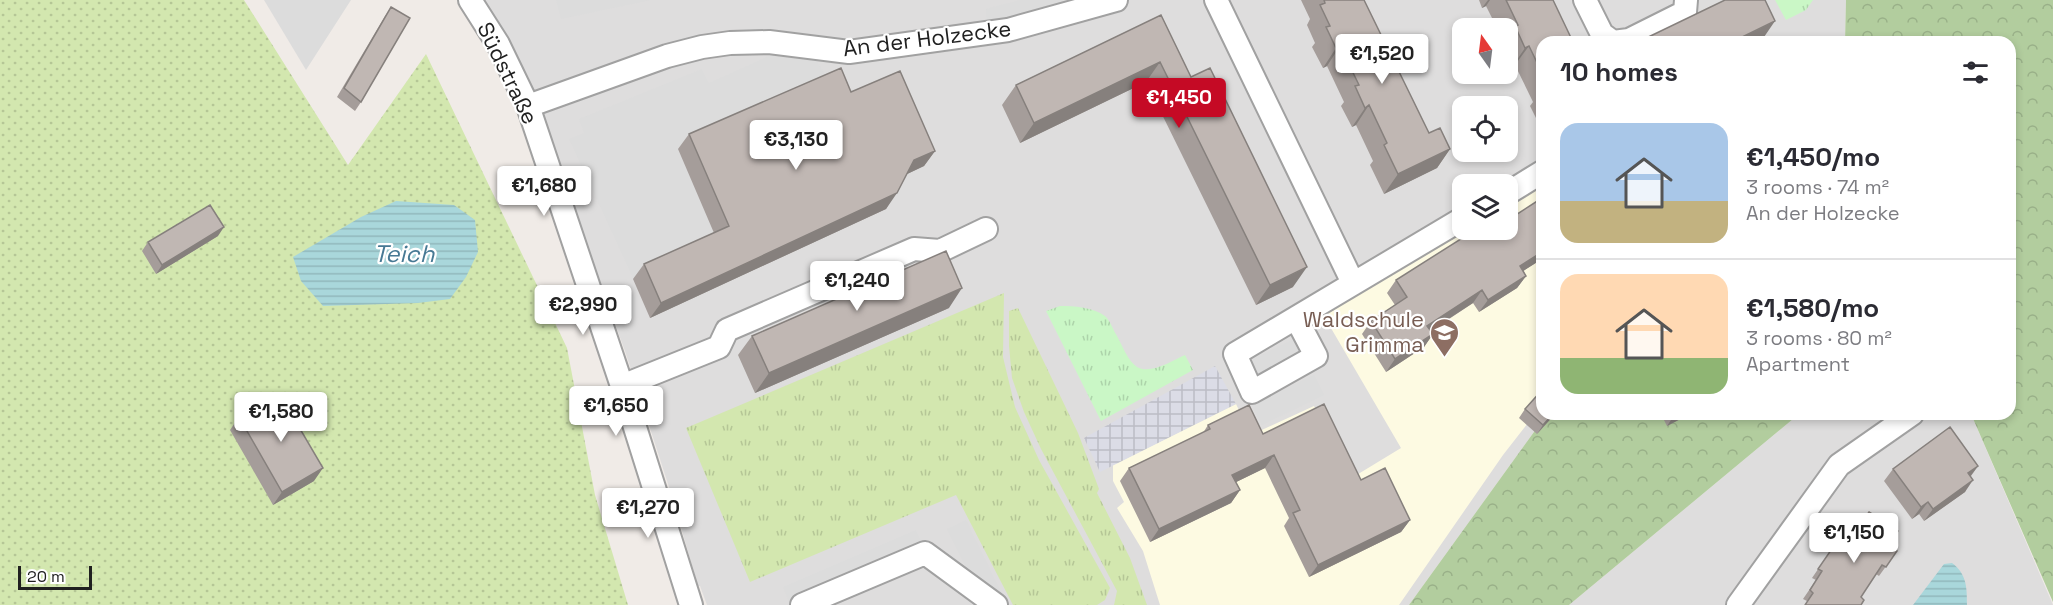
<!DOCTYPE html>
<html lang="en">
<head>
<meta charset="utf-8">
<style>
	:root { --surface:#fff; --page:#f7f7f7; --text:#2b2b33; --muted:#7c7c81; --line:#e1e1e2; --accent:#c50a25 }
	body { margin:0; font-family:"Space Grotesk",sans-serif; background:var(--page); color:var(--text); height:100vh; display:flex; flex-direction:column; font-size:22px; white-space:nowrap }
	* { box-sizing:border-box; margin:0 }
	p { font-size:20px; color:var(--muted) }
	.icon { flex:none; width:33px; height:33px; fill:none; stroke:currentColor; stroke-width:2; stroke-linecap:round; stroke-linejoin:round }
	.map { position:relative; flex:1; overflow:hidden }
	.sheet { position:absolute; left:1536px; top:36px; width:480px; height:384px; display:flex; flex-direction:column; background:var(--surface); border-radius:18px; box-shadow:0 3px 9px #0003 }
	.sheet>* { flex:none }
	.needle { width:39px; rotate:346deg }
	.fabs { position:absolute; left:1452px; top:18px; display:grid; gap:12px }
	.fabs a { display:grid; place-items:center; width:66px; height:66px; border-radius:12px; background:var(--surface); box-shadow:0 3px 9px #0003; font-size:30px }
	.scale { position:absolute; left:18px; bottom:15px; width:74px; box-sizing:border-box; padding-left:6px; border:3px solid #202020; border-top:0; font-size:16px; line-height:21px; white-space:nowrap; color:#202020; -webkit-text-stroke:4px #fff; paint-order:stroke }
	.price { position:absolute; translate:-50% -51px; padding:0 14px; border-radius:6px; background:#fff; color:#222; font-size:20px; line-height:39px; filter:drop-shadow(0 2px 3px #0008) }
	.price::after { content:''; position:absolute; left:50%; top:36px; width:18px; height:14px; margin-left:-9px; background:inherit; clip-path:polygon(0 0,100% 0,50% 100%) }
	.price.current { background:var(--accent); color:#fff }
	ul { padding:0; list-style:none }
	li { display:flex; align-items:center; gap:18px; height:150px; padding:0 24px }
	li+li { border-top:2px solid var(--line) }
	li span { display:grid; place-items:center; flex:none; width:168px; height:120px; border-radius:18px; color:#555 }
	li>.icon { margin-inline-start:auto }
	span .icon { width:72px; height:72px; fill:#fffc; stroke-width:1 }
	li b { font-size:26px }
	h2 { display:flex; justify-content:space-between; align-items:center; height:72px; padding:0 24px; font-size:26px }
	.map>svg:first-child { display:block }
</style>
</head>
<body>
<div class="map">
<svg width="2053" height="605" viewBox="0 0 2053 605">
	<defs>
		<pattern id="grass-tufts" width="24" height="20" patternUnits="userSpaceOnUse" patternTransform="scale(1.5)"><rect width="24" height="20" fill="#d3e7af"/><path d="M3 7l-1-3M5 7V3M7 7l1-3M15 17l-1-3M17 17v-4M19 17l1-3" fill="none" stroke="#b5c696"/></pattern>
		<pattern id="forest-crowns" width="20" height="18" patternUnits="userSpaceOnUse" patternTransform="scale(1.5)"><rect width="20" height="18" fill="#b2cd9e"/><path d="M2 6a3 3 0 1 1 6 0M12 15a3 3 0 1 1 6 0" fill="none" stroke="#99b088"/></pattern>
		<pattern id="park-tufts" width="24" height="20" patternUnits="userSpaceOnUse" patternTransform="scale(1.5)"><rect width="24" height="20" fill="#caf7c6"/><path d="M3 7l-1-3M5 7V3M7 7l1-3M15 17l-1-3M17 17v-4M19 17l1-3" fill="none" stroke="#add3aa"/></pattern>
		<pattern id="garden-dots" width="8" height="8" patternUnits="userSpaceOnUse" patternTransform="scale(1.5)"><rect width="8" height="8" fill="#d3e7af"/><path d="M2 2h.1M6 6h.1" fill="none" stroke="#b5c696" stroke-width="1.8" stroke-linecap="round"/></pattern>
		<pattern id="plaza-grid" width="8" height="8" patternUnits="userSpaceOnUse" patternTransform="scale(1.5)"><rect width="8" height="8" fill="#dbdce6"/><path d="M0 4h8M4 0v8" fill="none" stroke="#bcbcc5"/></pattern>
		<pattern id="water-rules" width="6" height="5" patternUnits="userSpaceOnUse" patternTransform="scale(1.5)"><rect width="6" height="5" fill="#a9d7db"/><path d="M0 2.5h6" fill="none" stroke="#91b8bc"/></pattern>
	</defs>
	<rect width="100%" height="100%" fill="#f0ebe7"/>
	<path fill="#dedddd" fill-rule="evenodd" d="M481,0H1846L1845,42H1542V414H1547L1409,605H707L700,586H698L670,490L625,351L548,142ZM1462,28H1508V74H1462ZM1462,106H1508V152H1462ZM1462,184H1508V230H1462Z
		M1799,414H1971L2053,605H1569Z"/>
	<path fill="#fdfae2" d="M1542,179V405L1503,455L1399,605H1160L1143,551L1117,508L1124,502L1113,481V465L1236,404L1251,435L1314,406L1350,479L1401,448L1321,311L1462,230H1508V199Z"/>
	<path fill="url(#grass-tufts)" d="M1004,293L1003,357L1015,407L1039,460L1110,588L1105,600L1097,605H1013L956,495L750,582L686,428Z
		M1018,308L1078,433L1099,489L1097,493L1130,558L1147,605H1114L1117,591L1041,449L1024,412L1012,378L1009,346V311Z"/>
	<path fill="url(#forest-crowns)" d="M1846,0H2053V602L1971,414H2010V42H1845Z
		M1547,414H1799L1569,605H1409Z"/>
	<path fill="url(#park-tufts)" d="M1775,0H1813L1806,10L1786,20Z
		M1060,306C1074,306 1093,307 1105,316C1110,320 1113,330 1117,336C1122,345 1128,361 1137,367C1151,375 1173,360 1185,355L1193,370L1101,421L1046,311Z"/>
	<path fill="url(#garden-dots)" d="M0,0H244L348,165L426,54L567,348L595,495L628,605H0Z"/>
	<path fill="#dcdcdc" d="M264,0H351L306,70Z
		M556,0H651L561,19Z
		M1020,0H1079L987,26L986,9Z
		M771,55L815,58L830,83L718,242L633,278L569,139L584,133L579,119L702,69L709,83Z
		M1296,338L1305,357L1254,382L1245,363Z
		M1314,375L1324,395L1262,425L1252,405Z
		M966,520L1004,598L990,605H985L947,529Z
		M916,530L923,544L789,602L783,587Z"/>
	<path fill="url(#plaza-grid)" d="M1215,366L1236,404L1100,472L1084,438Z"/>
	<path fill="url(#water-rules)" d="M396,201L454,205L475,220L478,252L466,277L450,299L418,303L323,306L301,281L293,257L361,217Z
		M1952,563C1967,574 1967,588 1967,605H1913L1944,564Z"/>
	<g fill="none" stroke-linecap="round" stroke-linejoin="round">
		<defs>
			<path id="minor" d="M470,0L498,44L528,106L622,386L691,605
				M1216,0L1353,283
				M1585,0L1602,34L1613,42L1629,40L1685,12L1686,0
				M528,106L667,56L702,47L730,43L769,42L849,52L1008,30L1116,0
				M1508,193L1542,172
				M1296,318L1316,356L1252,392L1235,354C1311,309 1386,264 1462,219
				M622,386L719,347L727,330L914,249L940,251L986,229
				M802,605L925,553L996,605
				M1738,605L1839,465L1912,414"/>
		</defs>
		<use href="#minor" stroke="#a1a1a1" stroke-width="26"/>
		<use href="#minor" stroke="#fff" stroke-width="22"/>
	</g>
	<path fill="#a59d9a" d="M1301,0H1364L1429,133L1450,149L1437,168L1384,194L1370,165L1373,161L1356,125L1352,127L1341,106L1344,102L1327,66L1323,68L1312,47L1315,43L1307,25L1310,19Z
		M1479,0H1553L1542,42V130L1530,106L1533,102L1515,65L1512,67L1508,59V28H1497L1486,6L1482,8Z
		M391,7L361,102L355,111L337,97L385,16Z
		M1161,15L1293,287L1256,305L1146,82L1020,143L1002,105L1016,85Z
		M689,134L935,151L924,166L907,174L886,209L650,318L633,279L644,264L714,233L678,149Z
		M218,236L156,274L142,251L148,242Z
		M1542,259L1523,271L1526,276L1517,288L1479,312L1473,303L1431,331L1433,334L1424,347L1386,372L1362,334L1371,321L1395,305L1387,293L1396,280Z
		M949,308L755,393L738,355L752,336Z
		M1525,409L1542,414H1555L1537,434L1519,418Z
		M1661,414H1690L1667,426Z
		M239,417L314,481L273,505L230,430Z
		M1208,425L1263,434L1361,480L1410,520L1401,532L1309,577L1284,526L1289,518L1265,468L1236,482L1240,490L1231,503L1150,542L1120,481L1129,468L1203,433Z
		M1978,466L1971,476L1965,492L1924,521L1919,514L1912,519L1884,481L1893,469Z
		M1840,537L1843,539L1889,546L1897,551L1879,576L1876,574L1807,601L1803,599L1816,580L1812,578Z"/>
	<path fill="#86807d" d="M1488,0H1490L1486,6L1482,8Z
		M1775,21L1762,40L1759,42H1732Z
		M1340,46L1327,66L1323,68L1336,48Z
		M1529,46L1515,65L1512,67L1525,48Z
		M1160,62L1146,82L1020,143L1034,123Z
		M1369,105L1356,125L1352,127L1365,108Z
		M1450,149L1437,168L1384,194L1398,174Z
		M935,151L924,166L903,176L914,160Z
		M897,193L886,209L650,318L661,303Z
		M224,227L218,236L156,274L162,265Z
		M1542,252V259L1511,279L1520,266Z
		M1307,267L1293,287L1256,305L1270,285Z
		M1526,276L1517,288L1479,312L1488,300Z
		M962,288L949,308L755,393L769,373Z
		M1482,290L1473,303L1419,338L1427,326Z
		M1433,334L1424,347L1386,372L1395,359Z
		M1553,414H1555L1537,434L1543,425Z
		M1680,414H1690L1667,426L1673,417Z
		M1274,455L1265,468L1224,488L1232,475Z
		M1978,466L1969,478L1968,473Z
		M323,468L314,481L273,505L282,492Z
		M1973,480L1965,492L1924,521L1933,509Z
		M1240,490L1231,503L1150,542L1159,529Z
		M1928,502L1919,514L1912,519L1921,507Z
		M1410,520L1401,532L1309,577L1318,565Z"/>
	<path fill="#c0b7b3" stroke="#86807d" stroke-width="1.5" d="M1324,0H1364L1429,133L1440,128L1450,149L1398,174L1384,145L1387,143L1369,105L1365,108L1355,86L1359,85L1340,46L1336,48L1326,27L1330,26L1320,5L1325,3Z
		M1506,0H1553L1573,42H1542V73L1529,46L1525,48L1515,26L1518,25Z
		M1725,0H1765L1775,21L1732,42H1638Z
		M391,7L410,18L361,102L344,88Z
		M1161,15L1191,77L1210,68L1307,267L1270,285L1160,62L1034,123L1016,85Z
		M841,68L851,92L900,71L935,151L914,160L897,193L661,303L644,264L729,226L689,134Z
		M1542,198V252L1520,266L1526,276L1488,300L1482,290L1427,326L1433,334L1395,359L1371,321L1407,297L1396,280L1475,230H1508V220Z
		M210,205L224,227L162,265L148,242Z
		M946,251L962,288L769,373L752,336Z
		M1542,390V414H1553L1543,425L1525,409Z
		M279,393L323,468L282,492L239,417Z
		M1324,404L1361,480L1385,468L1410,520L1318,565L1293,513L1300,510L1274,455L1232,475L1240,490L1159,529L1129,468L1210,429L1208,425L1249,405L1263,434Z
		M1671,414H1680L1673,417Z
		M1950,427L1978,466L1968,473L1973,480L1933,509L1928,502L1921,507L1893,469Z
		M1869,512L1898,531L1889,546L1897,551L1886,567L1882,565L1861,597L1864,600L1861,605H1805L1813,593L1810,590L1822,571L1818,569L1840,537L1844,540L1855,523L1859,526Z"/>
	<defs>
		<symbol id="school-pin" viewBox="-11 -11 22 30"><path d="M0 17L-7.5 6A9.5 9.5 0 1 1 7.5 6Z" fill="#8d6e63" stroke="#fff"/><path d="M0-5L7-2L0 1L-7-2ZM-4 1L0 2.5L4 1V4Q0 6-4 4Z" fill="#fff"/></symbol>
	</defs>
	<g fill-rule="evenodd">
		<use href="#school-pin" x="1428" y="316" width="33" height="45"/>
	</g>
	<g text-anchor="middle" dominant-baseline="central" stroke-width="4.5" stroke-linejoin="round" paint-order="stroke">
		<g font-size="22" fill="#202020" stroke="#fff">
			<text transform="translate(927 38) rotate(-7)">An der Holzecke</text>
			<text transform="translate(508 73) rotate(64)">Südstraße</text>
		</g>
		<g font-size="22" fill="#785e54" stroke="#fff" text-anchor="end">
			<text x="1424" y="319">Waldschule<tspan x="1424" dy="25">Grimma</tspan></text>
		</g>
		<g font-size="24" font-style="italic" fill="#477994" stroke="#fff">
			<text x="404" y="253">Teich</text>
		</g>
	</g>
</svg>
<div class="fabs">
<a><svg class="needle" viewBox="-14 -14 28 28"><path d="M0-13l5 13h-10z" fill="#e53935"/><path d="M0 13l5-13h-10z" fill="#7c7c81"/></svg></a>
<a><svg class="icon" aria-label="locate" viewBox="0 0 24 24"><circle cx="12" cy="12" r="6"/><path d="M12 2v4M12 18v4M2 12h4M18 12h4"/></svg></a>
<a><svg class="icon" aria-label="layers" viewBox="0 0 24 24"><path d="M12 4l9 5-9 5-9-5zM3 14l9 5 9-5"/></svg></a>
</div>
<div class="scale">20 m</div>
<b class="price" style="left:1382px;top:85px">€1,520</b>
<b class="price current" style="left:1179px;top:129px">€1,450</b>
<b class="price" style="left:796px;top:171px">€3,130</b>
<b class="price" style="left:544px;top:217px">€1,680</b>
<b class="price" style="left:857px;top:312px">€1,240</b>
<b class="price" style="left:583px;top:336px">€2,990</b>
<b class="price" style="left:616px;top:437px">€1,650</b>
<b class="price" style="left:281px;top:443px">€1,580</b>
<b class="price" style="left:648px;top:539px">€1,270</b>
<b class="price" style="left:1854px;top:564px">€1,150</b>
<section class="sheet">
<h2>10 homes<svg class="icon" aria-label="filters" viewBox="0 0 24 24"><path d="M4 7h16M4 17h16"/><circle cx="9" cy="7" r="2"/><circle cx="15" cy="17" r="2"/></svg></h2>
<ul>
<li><span style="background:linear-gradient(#a9c7e8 65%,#c2b280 0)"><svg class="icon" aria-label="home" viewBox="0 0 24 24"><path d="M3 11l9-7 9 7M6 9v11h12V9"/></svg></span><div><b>€1,450/mo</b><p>3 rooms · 74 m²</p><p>An der Holzecke</p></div></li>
<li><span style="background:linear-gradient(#ffd9b3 70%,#8fb573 0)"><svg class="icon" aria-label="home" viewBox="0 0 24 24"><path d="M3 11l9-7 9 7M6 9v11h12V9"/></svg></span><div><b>€1,580/mo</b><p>3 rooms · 80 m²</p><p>Apartment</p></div></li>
</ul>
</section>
</div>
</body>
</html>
